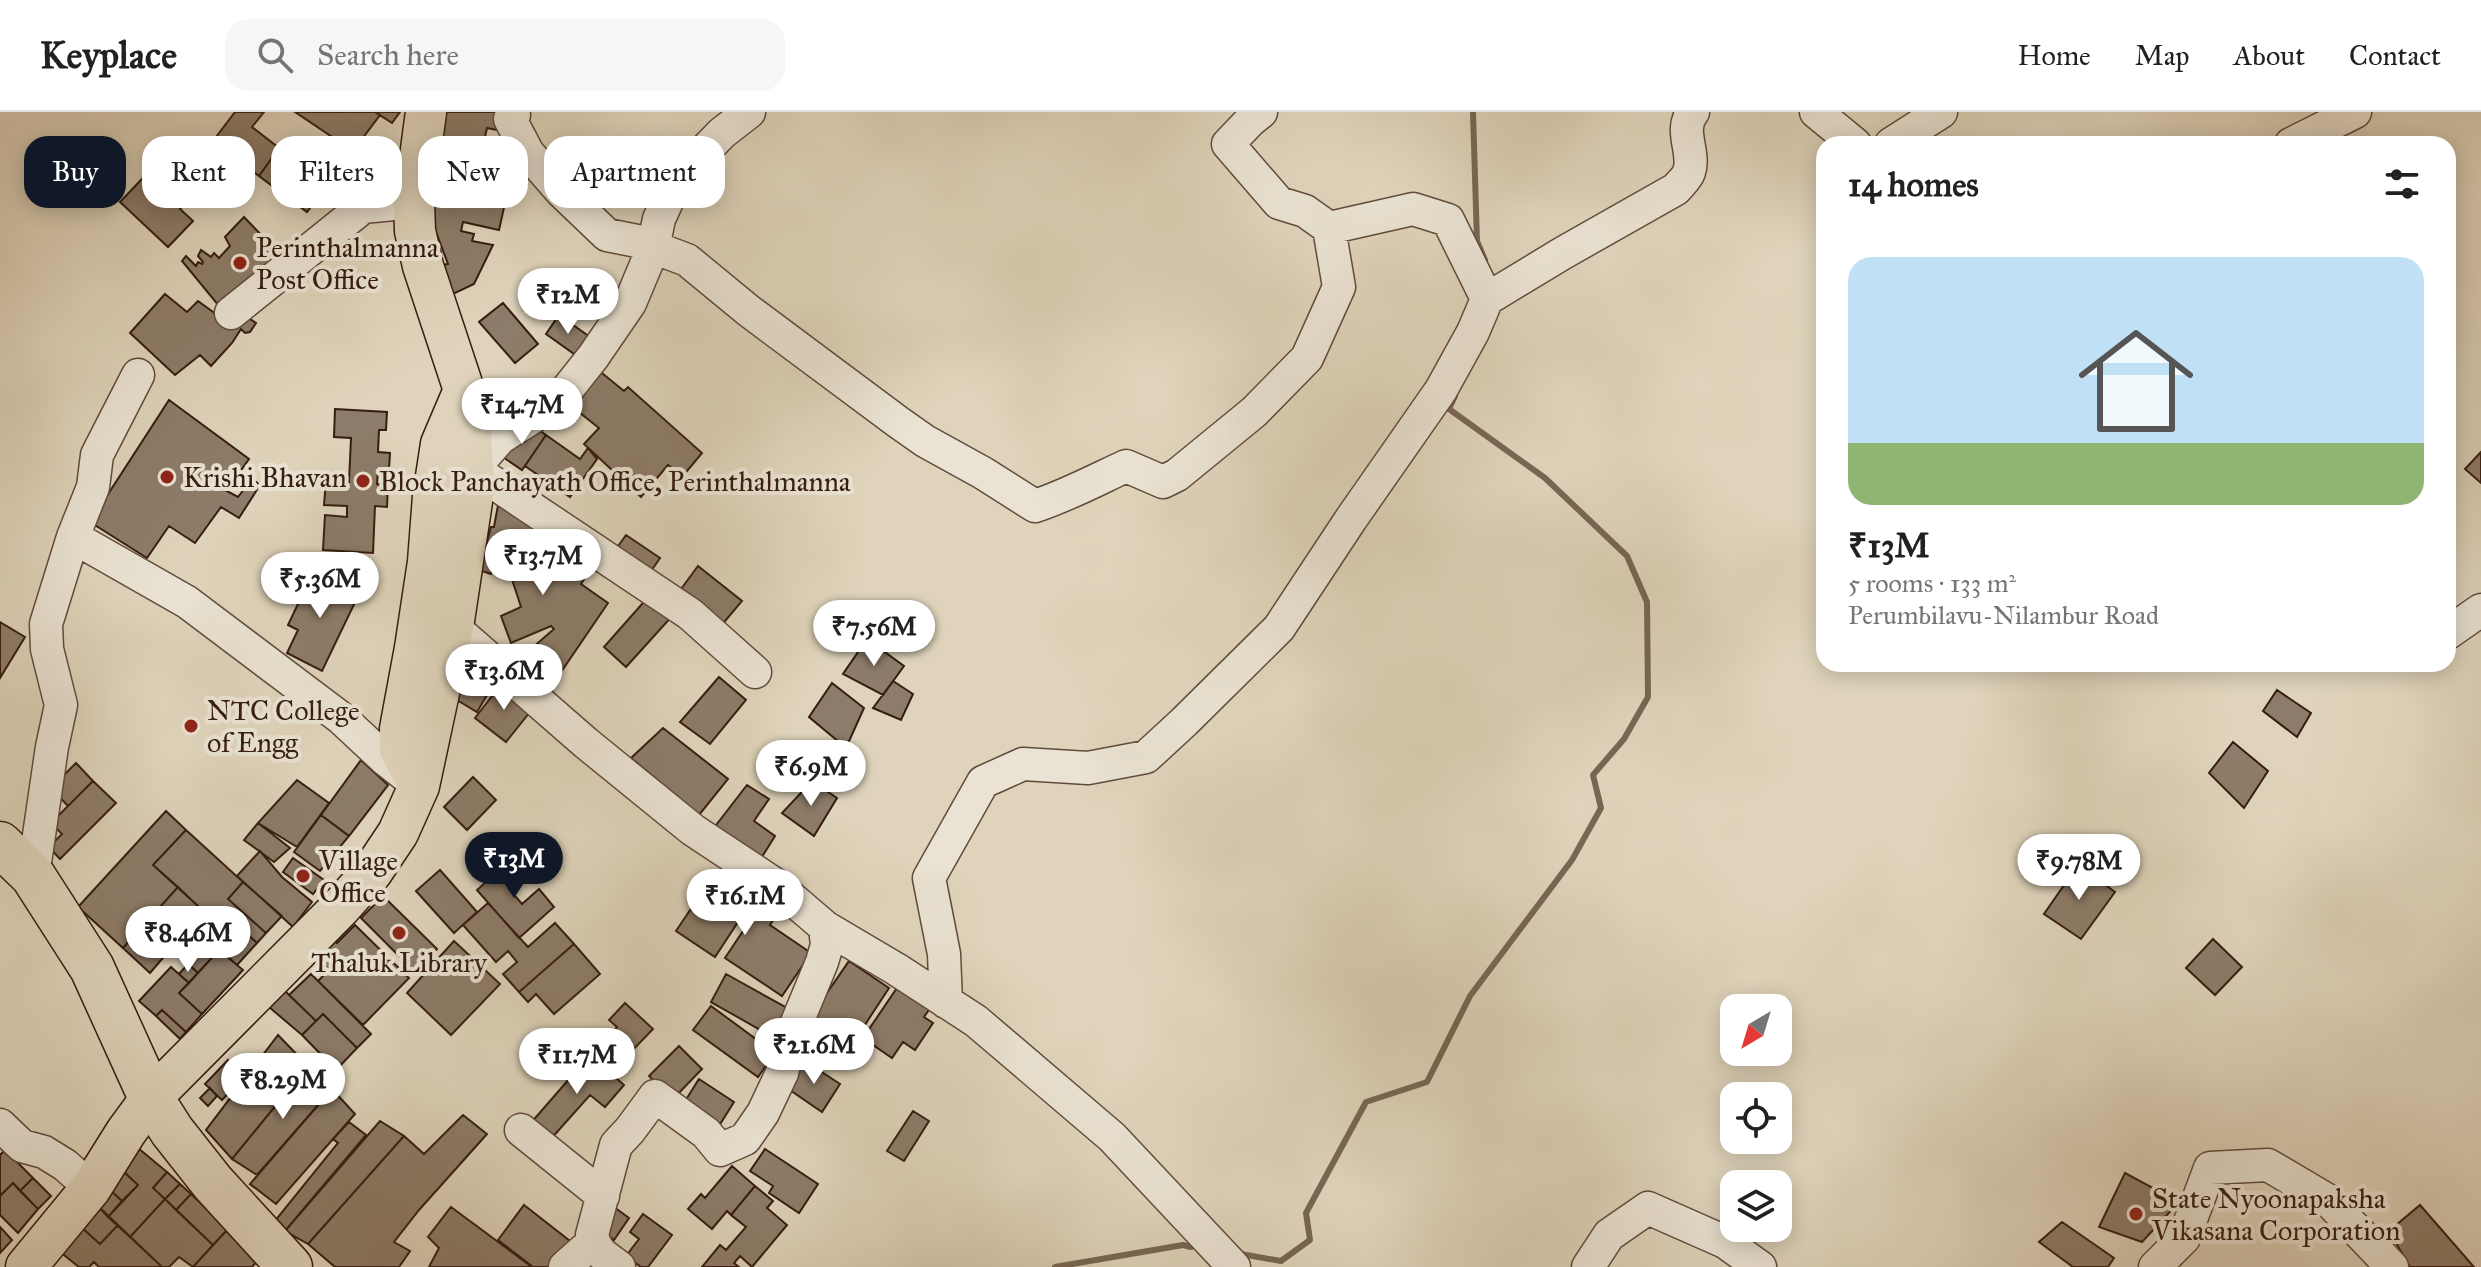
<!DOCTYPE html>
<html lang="en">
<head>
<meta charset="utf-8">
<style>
	:root { --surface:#fff; --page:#f6f6f6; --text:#202124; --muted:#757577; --line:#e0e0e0; --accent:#111827 }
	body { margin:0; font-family:"IM FELL Great Primer",serif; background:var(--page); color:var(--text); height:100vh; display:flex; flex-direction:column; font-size:30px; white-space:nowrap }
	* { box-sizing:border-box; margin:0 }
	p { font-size:26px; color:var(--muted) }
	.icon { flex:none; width:44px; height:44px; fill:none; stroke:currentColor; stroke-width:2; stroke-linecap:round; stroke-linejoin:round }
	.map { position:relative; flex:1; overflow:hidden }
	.panel { position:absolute; left:1816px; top:24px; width:640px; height:536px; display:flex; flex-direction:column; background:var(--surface); border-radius:24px; box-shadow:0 4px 20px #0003 }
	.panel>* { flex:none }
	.hud { position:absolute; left:24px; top:24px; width:760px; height:72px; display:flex; gap:16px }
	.needle { width:52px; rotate:218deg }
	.buttons { position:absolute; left:1720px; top:882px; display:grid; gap:16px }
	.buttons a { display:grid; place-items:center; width:72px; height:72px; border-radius:16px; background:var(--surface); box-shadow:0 4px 20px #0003; font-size:40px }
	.price { position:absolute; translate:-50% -68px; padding:0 18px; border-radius:28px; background:#fff; color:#222; font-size:26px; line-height:52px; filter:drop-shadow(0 2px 4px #0008) }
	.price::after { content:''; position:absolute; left:50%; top:48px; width:24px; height:18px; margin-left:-12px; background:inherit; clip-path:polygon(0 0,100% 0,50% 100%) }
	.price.selected { background:var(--accent); color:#fff }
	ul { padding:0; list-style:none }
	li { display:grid; align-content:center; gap:16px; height:424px; padding:0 32px }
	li+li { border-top:2px solid var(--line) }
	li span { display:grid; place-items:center; height:248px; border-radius:24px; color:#555 }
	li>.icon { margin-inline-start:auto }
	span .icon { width:144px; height:144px; fill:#fffc; stroke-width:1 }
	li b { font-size:34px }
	h2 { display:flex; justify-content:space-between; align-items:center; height:96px; padding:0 32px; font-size:34px }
	.pill { padding:0 28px; border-radius:24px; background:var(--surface); box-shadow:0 4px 20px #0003; font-size:28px; line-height:72px }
	.pill.selected { background:var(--accent); color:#fff }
	header { display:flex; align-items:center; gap:48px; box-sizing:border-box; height:112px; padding:0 40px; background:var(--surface); border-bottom:2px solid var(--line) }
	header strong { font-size:38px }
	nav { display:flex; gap:44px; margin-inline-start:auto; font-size:28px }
	.search { width:560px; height:72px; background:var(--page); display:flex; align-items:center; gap:20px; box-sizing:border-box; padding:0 28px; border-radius:24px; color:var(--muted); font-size:30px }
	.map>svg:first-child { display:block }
</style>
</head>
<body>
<header>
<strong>Keyplace</strong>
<div class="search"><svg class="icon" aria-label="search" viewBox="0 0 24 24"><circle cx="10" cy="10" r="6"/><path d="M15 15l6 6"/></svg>Search here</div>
<nav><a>Home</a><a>Map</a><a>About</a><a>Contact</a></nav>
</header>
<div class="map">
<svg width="2481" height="1155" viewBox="0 0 2481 1155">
	<rect width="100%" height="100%" fill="#dfd4bb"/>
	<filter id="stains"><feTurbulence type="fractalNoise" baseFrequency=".0025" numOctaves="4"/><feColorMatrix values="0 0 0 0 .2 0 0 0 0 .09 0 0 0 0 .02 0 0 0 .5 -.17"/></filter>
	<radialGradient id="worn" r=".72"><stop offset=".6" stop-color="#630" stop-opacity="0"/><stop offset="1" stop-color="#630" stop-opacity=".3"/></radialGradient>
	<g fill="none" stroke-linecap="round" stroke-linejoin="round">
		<path stroke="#786654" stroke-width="6" d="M1473,0L1477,129L1485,148
			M1241,1142L1281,1149L1310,1128L1306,1101L1366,990L1427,970L1470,884L1572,748L1601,696L1593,663L1624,627L1648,585L1647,490L1627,444L1545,366L1449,297L1455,284
			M1055,1155L1183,1133L1191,1135"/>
	</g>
	<path fill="#8d7c69" stroke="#351d11" stroke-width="2" d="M235,0H264L252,15L279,36L259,64L213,29Z
		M295,0H375L380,3L353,39Z
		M375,0H400L392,11Z
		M444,0H501L497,18L487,16L479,51L507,57L511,36L517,37L499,118L463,110L461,119L474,122L472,129L493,133L474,172L453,182L442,153L448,152L433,112L431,90Z
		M279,36L328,72L307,100L259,64Z
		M159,49L194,81L180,97L193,109L168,135L120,90Z
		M244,105L271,133L266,137L282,156L223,199L182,149L186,144L196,154L198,150L202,152L203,150L198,144L201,138L211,145L214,141L219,146L230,134L225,125Z
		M165,182L187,200L198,189L220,205L244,203L256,211L250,220L245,221L241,217L232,231L211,254L200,243L175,263L130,221Z
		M503,191L538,232L515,251L479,210Z
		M559,203L590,225L577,244L546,222Z
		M597,257L624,279L628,275L702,341L682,365L668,353L641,385L584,332L599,316L570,293Z
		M169,288L249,347L230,374L214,362L223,377L238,385L252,367L260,373L239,406L221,395L195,431L169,414L147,446L90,410Z
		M335,297L387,300L386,318H379L378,340L390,341L389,357H378L377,372L388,373L387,395L375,394L373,441L323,438L325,403L347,405V394L324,393L326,369L349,370L351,326L334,325Z
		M529,311L546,323L522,358L494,339Z
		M546,323L580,347L588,336L597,347L570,385L525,354Z
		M2481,340V371L2465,357Z
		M499,388L592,455L581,472L608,491L546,582L509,556L554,517L551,514L511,531L501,504L521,495L508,455L539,438L524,429L521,437L507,433L491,462L479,458L491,415H494Z
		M626,423L660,446L636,481L616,437Z
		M698,454L742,489L715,521L673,488Z
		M313,460L359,482L322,559L287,541L298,518L288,513Z
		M650,483L673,503L626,555L604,535Z
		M0,510L25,525L0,566Z
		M867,527L904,554L883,583L843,562Z
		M476,546L500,561L477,600L452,585Z
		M719,565L746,588L710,632L680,610Z
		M893,569L913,582L901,608L873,596Z
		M503,570L534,595L506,630L475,606Z
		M832,571L864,596L846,636L809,605Z
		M2277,578L2311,601L2297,625L2263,599Z
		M663,616L728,667L699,703L631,646Z
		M2233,630L2268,659L2244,696L2209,661Z
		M361,648L388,673L349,724L321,703Z
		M76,651L93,669L68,694L51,676Z
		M473,665L496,688L467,718L444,695Z
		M297,668L329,691L297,735L258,711Z
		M93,669L116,691L60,747L49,735L62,722L51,711Z
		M812,669L837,686L814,724L782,701Z
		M747,673L769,687L754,709L775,724L757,753L710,721Z
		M166,699L186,718L153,753L178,775L123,836L78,795Z
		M321,703L349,724L320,759L294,740Z
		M258,711L290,736L274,750L244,728Z
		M186,718L243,770L228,787L266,821L257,831L217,795L209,804L153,753Z
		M260,739L282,765L312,790L293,815L237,764Z
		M293,746L324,768L313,782L283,760Z
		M511,748L525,763L509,777L522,792L539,777L554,795L519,826L477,778Z
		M2078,753L2115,780L2081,827L2044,802Z
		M440,758L477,800L454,821L416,779Z
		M243,770L282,804L266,821L228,787Z
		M707,773L732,790L743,774L779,799L770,813L811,841L782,884L725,846L747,813L740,807L715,845L676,819Z
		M178,775L203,799L150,861L123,836Z
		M383,784L437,837L414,859L361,806Z
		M488,791L528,835L555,811L574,832L519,880L503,862L517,850L508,839L496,850L463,813Z
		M217,795L257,831L237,853L191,812L203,799L209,804Z
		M191,812L219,838L198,861L170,835Z
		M355,813L409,866L363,913L318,869L329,858L313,843L331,825L337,831Z
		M2213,827L2242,855L2215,883L2186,856Z
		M454,829L500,872L451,923L407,881Z
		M574,832L600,862L554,902L536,882L528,890L519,880Z
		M219,838L243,858L202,902L179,881Z
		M849,849L889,876L838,954L796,926Z
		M188,852L198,861L189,871L179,862Z
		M171,855L189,871L179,881L202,902L186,920L162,898L156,904L139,889Z
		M311,862L371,922L357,936L323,902L316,909L289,883Z
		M726,862L787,896L771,924L711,890Z
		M899,873L931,895L924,905L933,911L915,938L903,930L892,946L863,926Z
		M285,879L316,909L302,923L269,895Z
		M625,891L653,917L626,945L606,927L617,915L609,908Z
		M711,894L775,941L758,965L693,918Z
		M162,898L186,920L180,927L156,904Z
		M323,902L357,936L336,958L302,923Z
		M278,923L308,954L232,1047L206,1018Z
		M679,934L702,957L673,987L649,964Z
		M590,943L624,973L605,995L590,983L549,1029L530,1012Z
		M228,948L239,959L229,970L234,975L222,988L205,972Z
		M805,949L840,972L822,1000L787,976Z
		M308,954L332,977L257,1063L232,1047Z
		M699,967L734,990L717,1017L682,994Z
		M210,976L217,984L208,994L200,986Z
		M332,977L355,1002L276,1092L250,1072Z
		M913,999L929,1009L904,1049L887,1039Z
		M463,1003L487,1022L419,1098L394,1130L410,1139L399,1155H335L308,1132L404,1024L424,1042Z
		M380,1009L404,1024L308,1132L285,1119Z
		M349,1010L366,1023L285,1119L274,1110L338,1031L333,1027Z
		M138,1036L167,1060L153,1076L165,1087L130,1125L108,1105L138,1073L122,1058Z
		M765,1037L818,1072L799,1101L769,1081L773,1074L750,1059Z
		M5,1038L33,1066L20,1079L13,1071L0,1084V1043Z
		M732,1054L755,1074L731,1103L727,1099L712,1117L688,1097L701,1082L705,1086Z
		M167,1060L180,1072L165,1087L153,1076Z
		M125,1061L138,1073L122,1089L109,1077Z
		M2125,1061L2179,1090L2142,1130L2099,1115Z
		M33,1066L51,1084L38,1097L20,1079Z
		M13,1071L38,1097L18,1121L0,1103V1084Z
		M180,1072L191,1082L176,1098L165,1087Z
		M755,1074L773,1089L767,1096L787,1113L752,1155L740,1144L734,1151L739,1155H702L720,1133L726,1138L746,1115L731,1103Z
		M109,1077L122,1089L108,1105L97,1093Z
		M191,1082L228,1117L213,1133L176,1098Z
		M165,1087L213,1133L193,1155L179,1145L169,1155H162L130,1125Z
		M97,1093L118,1113L100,1132L80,1114Z
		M524,1093L570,1129L550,1155H533L498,1128Z
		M2420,1093L2474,1155H2410L2389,1119Z
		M451,1095L532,1155H429L439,1136L428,1125Z
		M614,1095L629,1106L614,1128L598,1116Z
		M643,1102L672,1123L648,1155H641L626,1144L639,1127L630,1120Z
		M2062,1110L2114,1146L2108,1155H2073L2039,1130Z
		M118,1113L162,1155H99L94,1150L89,1155H79L59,1139L80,1114L100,1132Z
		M0,1115L12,1128L0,1141Z
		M228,1117L259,1147L252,1155H193Z"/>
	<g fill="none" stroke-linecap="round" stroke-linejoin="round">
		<defs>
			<path id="minor" d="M512,0L514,3L510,7L528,41L561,79L607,123L637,129L687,148L749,199L898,310L925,329L983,361L1035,394C1066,384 1096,368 1126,354L1163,370L1177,363L1254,300L1307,246L1339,175L1329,116
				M749,0L722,21L685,59L669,85L659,107L653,136L630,191L593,245L558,289L500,326L473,357L690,502L755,560
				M1261,0L1251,8L1228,32L1279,91L1305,99L1329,116L1413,97L1448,108L1487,187
				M1816,0L1855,32
				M1891,32L1941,0
				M2291,32L2355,0
				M231,201L363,95L414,90
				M73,425L93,375L97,343L138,263
				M453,515L586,631L693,718L776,773L825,815L827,833L822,850L791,925L782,961L763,1001L745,1027L720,1038L706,1021L655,984L630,1018L616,1033L592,1123C596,1141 605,1144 619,1155
				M2448,521L2481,498
				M33,764L52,635L61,593L47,537L46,512L73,425L187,490L341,606L386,648L414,670
				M825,815L896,857L976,909L1112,1025L1234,1155
				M946,890L944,842L929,766L983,670L1023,652L1088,656L1146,645L1184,610L1279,516L1351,407L1441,278L1473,220L1487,187L1563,141L1676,77C1680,72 1687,66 1689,60C1696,41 1678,18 1693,0
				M0,1013L22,1034L44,1040L65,1053L91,1076
				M521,1018L603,1084
				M565,1155L584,1138L594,1135
				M1588,1155L1609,1123L1648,1096L1725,1130L1760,1155
				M2155,1155L2184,1126L2210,1056L2268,1053L2329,1089L2392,1155"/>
			<path id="major" d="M419,674L400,637V617L415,536L428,450L433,384L441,332L464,278
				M26,1155L91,1076L126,1020L151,986L340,796L372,760L398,721L419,674L453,515L474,376L471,319L464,278L423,154L415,119L414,90L426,0"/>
			<path id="highway" d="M0,732L33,764L92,856L151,986L172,1019L213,1071L290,1155"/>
		</defs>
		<use href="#minor" stroke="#604b3c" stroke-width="35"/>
		<use href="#major" stroke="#351d11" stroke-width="43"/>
		<use href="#highway" stroke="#351d11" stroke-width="47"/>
		<use href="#minor" stroke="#eae3d3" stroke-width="32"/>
		<use href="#major" stroke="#dfd4bb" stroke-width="40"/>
		<use href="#highway" stroke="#dfd4bb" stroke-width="44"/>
	</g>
	<g fill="#8f2418" stroke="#eae3d3" stroke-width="3">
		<circle cx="240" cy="151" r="8"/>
		<circle cx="167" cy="365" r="8"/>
		<circle cx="363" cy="369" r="8"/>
		<circle cx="191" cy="614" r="8"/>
		<circle cx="303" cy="764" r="8"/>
		<circle cx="399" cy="821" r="8"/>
		<circle cx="2136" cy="1102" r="8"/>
	</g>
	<g text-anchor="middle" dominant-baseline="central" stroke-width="8" stroke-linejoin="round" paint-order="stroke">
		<g font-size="28" fill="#351d11" stroke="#eae3d3" text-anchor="start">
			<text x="256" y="135">Perinthalmanna<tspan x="256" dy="32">Post Office</tspan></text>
			<text x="183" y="365">Krishi Bhavan</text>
			<text x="379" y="369">Block Panchayath Office, Perinthalmanna</text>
			<text x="207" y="598">NTC College<tspan x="207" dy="32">of Engg</tspan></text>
			<text x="319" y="748">Village<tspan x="319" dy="32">Office</tspan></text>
			<text x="399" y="850" text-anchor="middle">Thaluk Library</text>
			<text x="2152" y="1086">State Nyoonapaksha<tspan x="2152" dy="32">Vikasana Corporation</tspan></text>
		</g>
	</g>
	<rect width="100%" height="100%" filter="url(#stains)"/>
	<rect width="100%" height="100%" fill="url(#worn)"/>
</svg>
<div class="buttons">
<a><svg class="needle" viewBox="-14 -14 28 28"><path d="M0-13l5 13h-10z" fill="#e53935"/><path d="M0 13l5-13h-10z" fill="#757577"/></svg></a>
<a><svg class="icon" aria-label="locate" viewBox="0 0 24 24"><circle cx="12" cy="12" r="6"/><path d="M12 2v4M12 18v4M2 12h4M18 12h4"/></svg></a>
<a><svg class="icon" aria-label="layers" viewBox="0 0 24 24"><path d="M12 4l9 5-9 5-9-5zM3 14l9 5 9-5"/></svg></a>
</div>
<b class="price" style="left:568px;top:224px">₹12M</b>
<b class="price" style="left:522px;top:334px">₹14.7M</b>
<b class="price" style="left:543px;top:485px">₹13.7M</b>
<b class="price" style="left:320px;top:508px">₹5.36M</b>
<b class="price" style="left:874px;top:556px">₹7.56M</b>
<b class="price" style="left:504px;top:600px">₹13.6M</b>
<b class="price" style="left:811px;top:696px">₹6.9M</b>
<b class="price selected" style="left:514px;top:788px">₹13M</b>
<b class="price" style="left:2079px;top:790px">₹9.78M</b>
<b class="price" style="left:745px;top:825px">₹16.1M</b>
<b class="price" style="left:188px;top:862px">₹8.46M</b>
<b class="price" style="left:814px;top:974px">₹21.6M</b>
<b class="price" style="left:577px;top:984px">₹11.7M</b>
<b class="price" style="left:283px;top:1009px">₹8.29M</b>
<div class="hud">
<a class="pill selected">Buy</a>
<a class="pill">Rent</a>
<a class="pill">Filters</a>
<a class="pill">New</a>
<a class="pill">Apartment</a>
</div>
<section class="panel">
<h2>14 homes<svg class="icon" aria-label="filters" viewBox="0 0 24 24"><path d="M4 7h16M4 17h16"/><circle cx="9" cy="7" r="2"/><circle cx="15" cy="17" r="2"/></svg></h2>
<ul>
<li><span style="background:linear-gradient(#bfe0f5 75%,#8fb573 0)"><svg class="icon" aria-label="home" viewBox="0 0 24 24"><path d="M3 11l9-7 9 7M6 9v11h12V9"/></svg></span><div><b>₹13M</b><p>5 rooms · 133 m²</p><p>Perumbilavu-Nilambur Road</p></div></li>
</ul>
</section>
</div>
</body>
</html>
